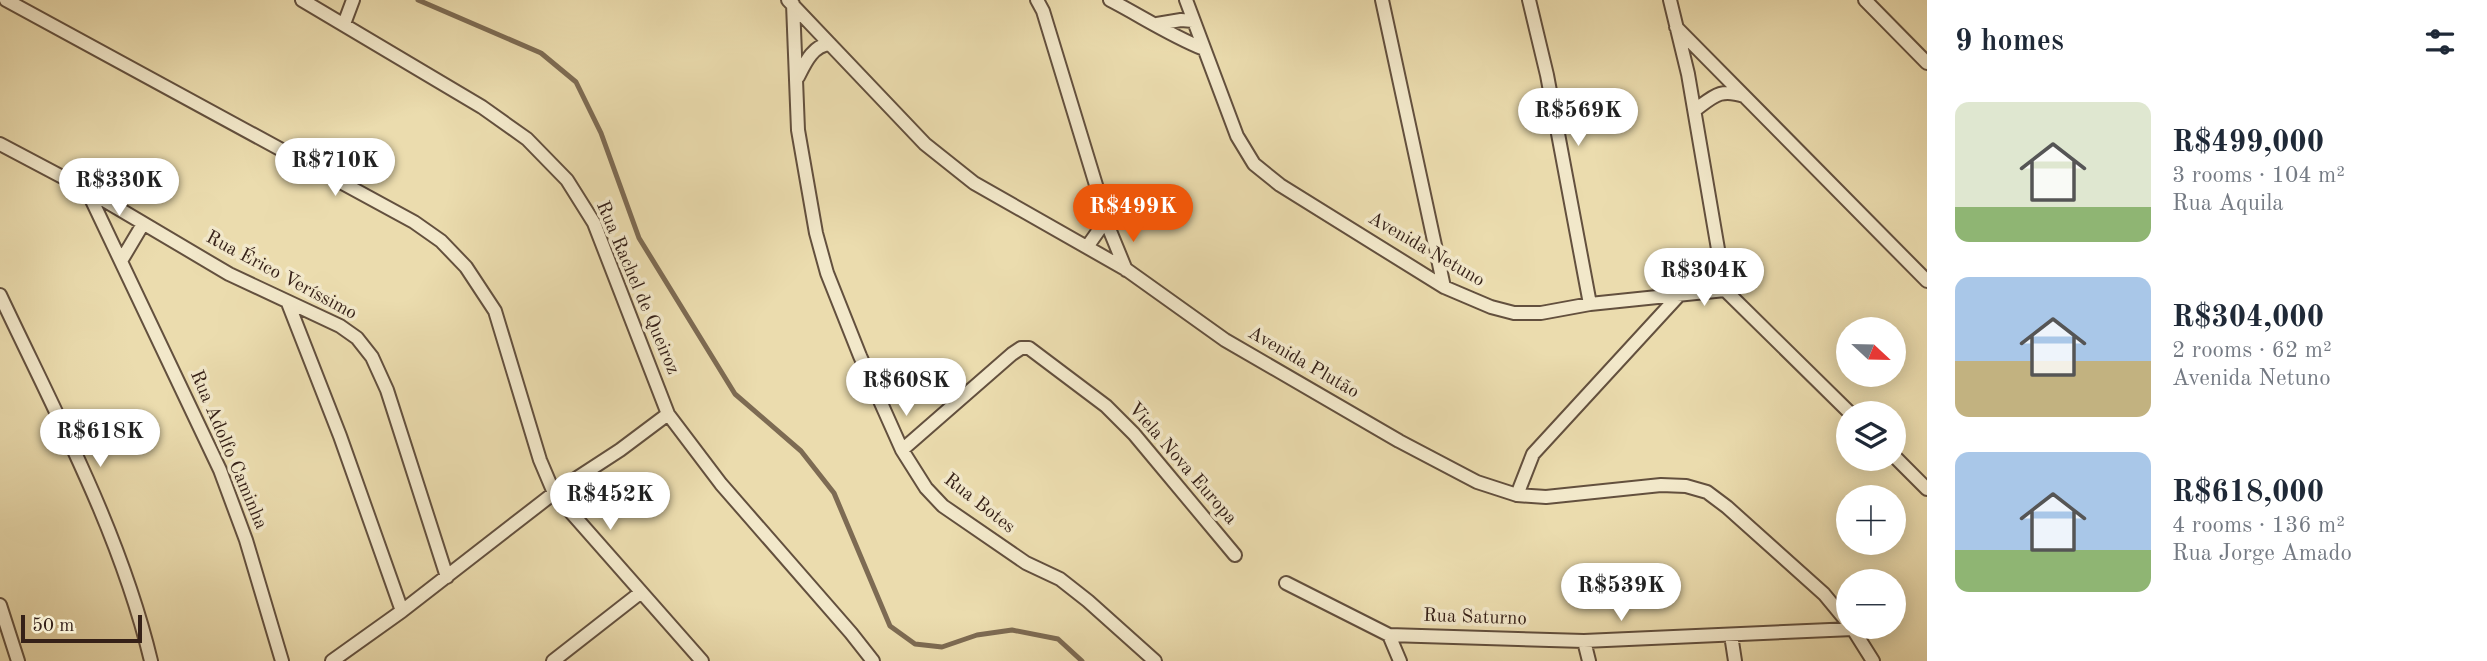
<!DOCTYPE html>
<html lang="en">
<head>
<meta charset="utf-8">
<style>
	:root { --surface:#fff; --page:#f2f2f3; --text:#1f2937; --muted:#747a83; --accent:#ea580c }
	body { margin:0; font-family:"Old Standard TT",serif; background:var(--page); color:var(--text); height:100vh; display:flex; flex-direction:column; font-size:26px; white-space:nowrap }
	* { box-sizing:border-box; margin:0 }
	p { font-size:23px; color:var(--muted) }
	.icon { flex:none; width:38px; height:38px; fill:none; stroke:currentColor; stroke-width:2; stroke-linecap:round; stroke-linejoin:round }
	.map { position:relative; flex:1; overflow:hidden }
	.side { display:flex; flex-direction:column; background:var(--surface); width:560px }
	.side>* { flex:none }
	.needle { width:46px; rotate:112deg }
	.controls { position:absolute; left:1836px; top:317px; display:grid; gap:14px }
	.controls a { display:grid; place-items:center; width:70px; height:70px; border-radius:50%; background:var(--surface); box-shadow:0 4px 18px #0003; font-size:35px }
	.scale { position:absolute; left:21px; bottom:18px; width:121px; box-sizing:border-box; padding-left:7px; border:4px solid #362118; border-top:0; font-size:19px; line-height:24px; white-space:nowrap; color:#362118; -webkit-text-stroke:5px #f2e8ca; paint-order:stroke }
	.price { position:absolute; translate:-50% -60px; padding:0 16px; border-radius:24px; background:#fff; color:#222; font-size:23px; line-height:46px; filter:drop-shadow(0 2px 4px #0008) }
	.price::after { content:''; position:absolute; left:50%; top:42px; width:21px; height:16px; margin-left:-10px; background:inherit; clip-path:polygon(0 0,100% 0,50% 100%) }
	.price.current { background:var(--accent); color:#fff }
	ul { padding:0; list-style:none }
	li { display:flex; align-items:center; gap:21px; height:175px; padding:0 28px }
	li span { display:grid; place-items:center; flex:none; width:196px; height:140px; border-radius:14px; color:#555 }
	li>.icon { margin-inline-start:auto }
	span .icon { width:84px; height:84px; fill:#fffc; stroke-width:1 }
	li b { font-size:30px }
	h2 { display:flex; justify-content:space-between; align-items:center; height:84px; padding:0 28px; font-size:30px }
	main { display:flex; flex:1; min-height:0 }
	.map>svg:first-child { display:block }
</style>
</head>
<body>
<main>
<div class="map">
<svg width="1927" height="661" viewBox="0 0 1927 661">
	<rect width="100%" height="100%" fill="#ebdcae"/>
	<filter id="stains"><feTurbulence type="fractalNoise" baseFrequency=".00286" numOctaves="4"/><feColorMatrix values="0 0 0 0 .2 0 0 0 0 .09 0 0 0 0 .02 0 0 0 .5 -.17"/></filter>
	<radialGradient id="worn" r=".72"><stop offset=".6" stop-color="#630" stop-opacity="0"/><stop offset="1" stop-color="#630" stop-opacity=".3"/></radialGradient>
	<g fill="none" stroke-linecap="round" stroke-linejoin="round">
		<path stroke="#7d6b53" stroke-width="5" d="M418,0L541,53L576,82L601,133L639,238L735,394L801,451L834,493L890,626L915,644L942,647L977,635L1012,630L1058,639L1082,661"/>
		<defs>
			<path id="minor" d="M6,0L414,222L441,241L466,267L495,311L540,460L554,493L702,661
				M302,0L482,107L527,139L567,180L594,223L668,414L721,484L851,633L873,661
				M788,0L925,144L974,183L1127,270L1225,340L1399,441L1477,482L1517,495L1546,497L1661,485L1686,486L1707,492L1727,507L1824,594L1848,623
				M1037,0L1043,11L1110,231L1126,270
				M1110,0C1141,16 1171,36 1204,49
				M1186,0L1237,136L1254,164L1280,185L1444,287L1491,307L1514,313H1541L1590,304L1725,290L1850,413
				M1382,0L1444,287
				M1529,0L1547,75L1590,304
				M1670,0L1688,74L1725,290
				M1865,0L1927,63
				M793,4L798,130L816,233L827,273L860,356L902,450L926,488L943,506L1026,563L1060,579L1088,601L1155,661
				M344,24L353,0
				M1157,24L1181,20L1193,21
				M1676,27L1927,281
				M798,77C805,63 813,45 830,44
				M1695,110C1714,96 1720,88 1744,96
				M0,144L87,190L229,274L340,326L357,338L372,357L387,390L447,577
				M87,190L220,470L246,540L282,661
				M1087,247L1106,220
				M121,261L143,224
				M0,295C56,414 120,532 151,661
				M288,303L340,436L402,611
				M902,450L1012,354L1021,348H1029L1106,406L1134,434L1235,555
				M1894,456L1927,489
				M1517,495L1533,454L1681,293
				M1286,583L1389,635L1584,641L1853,629
				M0,605L18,661
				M1851,626L1873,661
				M1389,635L1400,661
				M1731,635L1735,661
				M1584,641L1589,661
				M332,661L402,611L554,493L620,450L668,414
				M553,661L640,593"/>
		</defs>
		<use href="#minor" stroke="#63503e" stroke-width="16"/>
		<use href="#minor" stroke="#f2e8ca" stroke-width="12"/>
	</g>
	<g text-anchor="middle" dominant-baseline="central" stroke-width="7" stroke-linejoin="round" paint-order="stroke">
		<g font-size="19" fill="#362118" stroke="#f2e8ca">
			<text transform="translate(1426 250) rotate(30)">Avenida Netuno</text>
			<text transform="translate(281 276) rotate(28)">Rua Érico Veríssimo</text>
			<text transform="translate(637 288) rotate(67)">Rua Rachel de Queiroz</text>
			<text transform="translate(1303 363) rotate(30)">Avenida Plutão</text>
			<text transform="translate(228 450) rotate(67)">Rua Adolfo Caminha</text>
			<text transform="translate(1182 464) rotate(49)">Viela Nova Europa</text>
			<text transform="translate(979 504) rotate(38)">Rua Botes</text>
			<text transform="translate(1475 618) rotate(2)">Rua Saturno</text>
		</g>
	</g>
	<rect width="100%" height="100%" filter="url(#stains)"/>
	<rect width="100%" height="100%" fill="url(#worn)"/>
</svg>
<div class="controls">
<a><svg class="needle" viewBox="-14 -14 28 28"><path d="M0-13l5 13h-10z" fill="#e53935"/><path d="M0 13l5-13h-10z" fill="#747a83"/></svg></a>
<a><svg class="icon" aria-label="layers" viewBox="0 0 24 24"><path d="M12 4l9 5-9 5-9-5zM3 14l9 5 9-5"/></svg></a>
<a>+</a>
<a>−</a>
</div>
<div class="scale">50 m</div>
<b class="price" style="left:1578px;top:148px">R$569K</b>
<b class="price" style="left:335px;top:198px">R$710K</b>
<b class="price" style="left:119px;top:218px">R$330K</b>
<b class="price current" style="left:1133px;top:244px">R$499K</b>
<b class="price" style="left:1704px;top:308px">R$304K</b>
<b class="price" style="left:906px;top:418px">R$608K</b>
<b class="price" style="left:100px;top:469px">R$618K</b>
<b class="price" style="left:610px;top:532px">R$452K</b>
<b class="price" style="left:1621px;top:623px">R$539K</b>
</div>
<section class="side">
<h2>9 homes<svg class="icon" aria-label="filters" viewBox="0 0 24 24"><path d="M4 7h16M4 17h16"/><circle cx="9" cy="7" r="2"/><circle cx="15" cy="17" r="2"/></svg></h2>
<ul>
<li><span style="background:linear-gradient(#dfe7d0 75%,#8fb573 0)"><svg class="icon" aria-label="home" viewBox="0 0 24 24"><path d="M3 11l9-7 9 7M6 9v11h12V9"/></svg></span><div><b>R$499,000</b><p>3 rooms · 104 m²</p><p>Rua Aquila</p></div></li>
<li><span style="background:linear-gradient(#a9c7e8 60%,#c2b280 0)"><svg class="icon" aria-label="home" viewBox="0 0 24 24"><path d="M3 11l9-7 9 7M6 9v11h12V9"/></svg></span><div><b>R$304,000</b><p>2 rooms · 62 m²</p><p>Avenida Netuno</p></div></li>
<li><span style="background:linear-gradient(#a9c7e8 70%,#8fb573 0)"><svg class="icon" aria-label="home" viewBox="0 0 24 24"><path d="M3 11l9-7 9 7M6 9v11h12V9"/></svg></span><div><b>R$618,000</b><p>4 rooms · 136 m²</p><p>Rua Jorge Amado</p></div></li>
</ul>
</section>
</main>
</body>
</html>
